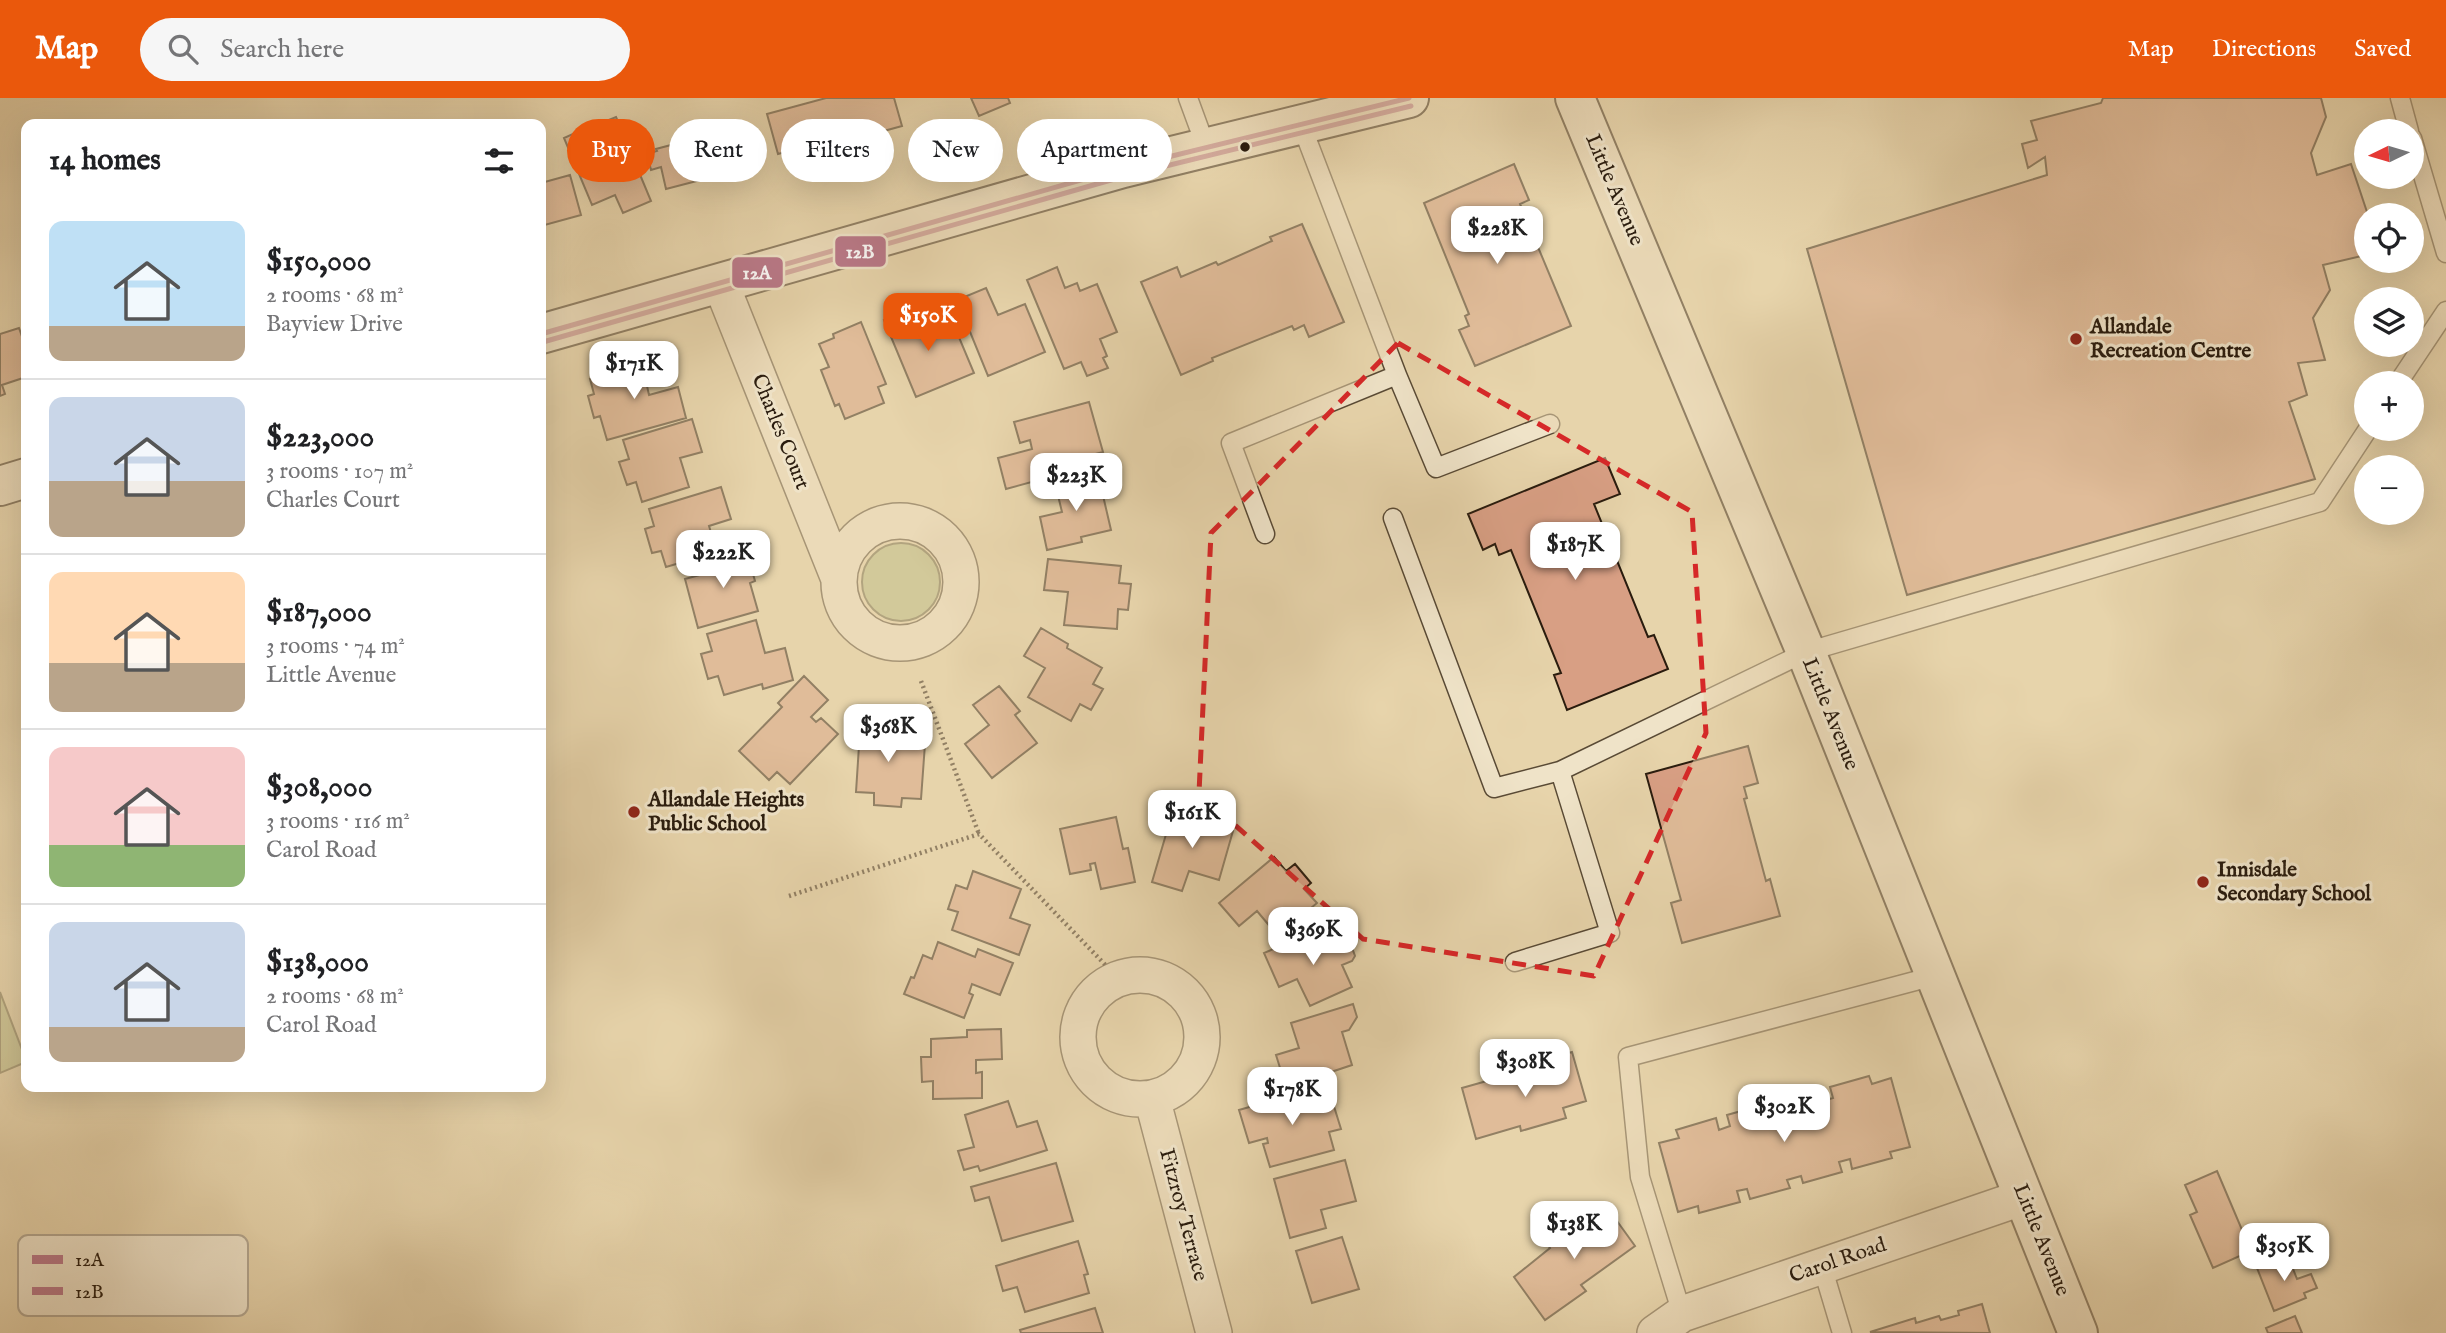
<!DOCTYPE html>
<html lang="en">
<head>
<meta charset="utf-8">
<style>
	:root { --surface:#fff; --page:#f6f6f6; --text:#202124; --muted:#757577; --line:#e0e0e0; --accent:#ea580c }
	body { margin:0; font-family:"IM FELL English",serif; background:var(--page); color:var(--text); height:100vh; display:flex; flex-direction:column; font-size:26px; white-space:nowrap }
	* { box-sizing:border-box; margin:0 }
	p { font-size:23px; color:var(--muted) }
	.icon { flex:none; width:38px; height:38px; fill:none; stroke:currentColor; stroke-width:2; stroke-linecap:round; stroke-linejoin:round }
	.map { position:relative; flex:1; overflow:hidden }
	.details { position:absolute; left:21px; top:21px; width:525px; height:973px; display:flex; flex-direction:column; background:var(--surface); border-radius:14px; box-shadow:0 7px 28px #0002 }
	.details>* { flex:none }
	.hud { position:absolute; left:567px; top:21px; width:665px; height:63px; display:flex; gap:14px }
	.needle { width:46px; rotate:265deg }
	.controls { position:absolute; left:2354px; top:21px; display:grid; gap:14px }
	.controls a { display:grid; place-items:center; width:70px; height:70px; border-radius:50%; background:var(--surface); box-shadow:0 7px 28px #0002; font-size:35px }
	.price { position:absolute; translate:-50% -60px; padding:0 16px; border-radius:14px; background:#fff; color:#222; font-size:23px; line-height:46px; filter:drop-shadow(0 2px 4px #0008) }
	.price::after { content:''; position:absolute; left:50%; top:42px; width:21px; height:16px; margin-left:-10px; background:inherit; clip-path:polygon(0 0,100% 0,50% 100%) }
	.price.on { background:var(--accent); color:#fff }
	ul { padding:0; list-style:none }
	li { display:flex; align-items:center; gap:21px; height:175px; padding:0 28px }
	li+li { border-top:2px solid var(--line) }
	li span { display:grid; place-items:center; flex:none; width:196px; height:140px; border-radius:14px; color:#555 }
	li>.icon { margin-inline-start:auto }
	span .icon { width:84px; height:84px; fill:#fffc; stroke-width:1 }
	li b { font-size:30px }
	h2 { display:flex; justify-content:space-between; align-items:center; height:84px; padding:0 28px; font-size:30px }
	.pill { padding:0 24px; border-radius:32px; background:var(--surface); box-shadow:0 7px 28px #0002; font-size:24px; line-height:63px }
	.pill.on { background:var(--accent); color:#fff }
	header { display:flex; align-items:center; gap:42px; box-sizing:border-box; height:98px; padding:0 35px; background:var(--accent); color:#fff }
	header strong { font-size:33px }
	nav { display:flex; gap:38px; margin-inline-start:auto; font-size:24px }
	.search { width:490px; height:63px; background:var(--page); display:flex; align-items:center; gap:18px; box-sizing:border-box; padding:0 24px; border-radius:38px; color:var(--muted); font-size:26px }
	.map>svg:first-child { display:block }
</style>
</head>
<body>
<header>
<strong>Map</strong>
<div class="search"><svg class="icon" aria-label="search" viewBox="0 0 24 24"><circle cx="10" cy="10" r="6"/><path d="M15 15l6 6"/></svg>Search here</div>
<nav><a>Map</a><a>Directions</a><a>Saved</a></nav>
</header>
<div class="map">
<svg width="2446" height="1235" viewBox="0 0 2446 1235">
	<rect width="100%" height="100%" fill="#e7d4ab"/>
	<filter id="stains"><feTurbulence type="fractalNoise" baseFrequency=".00286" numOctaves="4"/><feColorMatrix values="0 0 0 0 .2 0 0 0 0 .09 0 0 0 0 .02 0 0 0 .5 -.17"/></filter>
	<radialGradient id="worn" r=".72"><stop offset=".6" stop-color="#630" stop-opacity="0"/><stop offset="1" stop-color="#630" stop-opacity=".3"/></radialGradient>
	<path fill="#b9bc86" stroke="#726c4a" stroke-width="2" d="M862 484a39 39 0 1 1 78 0a39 39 0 1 1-78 0Z
		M0,894L26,962V964L0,975Z"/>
	<path fill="#d89f84" stroke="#2a1c0e" stroke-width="2" d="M826,0H894L902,28L862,39L860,34L778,56L767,16Z
		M971,0H1008L1010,5L979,18Z
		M2103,0H2321L2326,19L2311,55L2317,77L2351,66L2368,117H2366V157L2323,167L2330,192L2313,220L2325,262L2298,265L2307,297L2289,304L2315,381L1907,497L1807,151L2047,77L2045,59L2028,70L2022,46L2037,42L2031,23L2101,5Z
		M616,19L651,103L623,115L615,97L592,107L564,40L582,32L584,28L594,24L599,26Z
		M705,38L716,78L666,91L661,69L651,72L647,56L657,53L656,51Z
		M1514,66L1529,102L1520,106L1571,228L1475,268L1459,232L1469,228L1465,218L1469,216L1424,105Z
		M570,77L581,117L541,128V85Z
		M1302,126L1344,224L1309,239L1304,227L1294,232L1292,228L1212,260L1213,263L1181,277L1141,184L1177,169L1181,179L1216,164L1218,167L1272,143L1270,139Z
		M1057,169L1065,190L1077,185L1080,193L1097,186L1117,234L1100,241L1107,258L1103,260L1108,270L1087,278L1081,264L1064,271L1027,182Z
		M986,190L998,217L1025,206L1045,254L988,278L957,202Z
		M914,210L925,237L953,225L974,275L916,299L884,222Z
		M861,224L886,286L878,289L884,305L845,321L839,306L835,308L821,272L829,269L819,246L834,240L833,236Z
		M19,230L26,250V279L2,287L5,296L0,298V236Z
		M657,262L663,283L647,288L649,297L678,289L686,320L607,342L600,318L594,320L588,298L594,296L590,281Z
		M1089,304L1103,354L1088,358L1090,368L1006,391L998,360L1032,351L1030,342L1020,345L1014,324Z
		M692,321L702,354L680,360L689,389L642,404L636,384L627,387L619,364L629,361L623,342Z
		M1605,360L1620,396L1594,406L1648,539L1654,537L1668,571L1567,612L1554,577L1561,575L1511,452L1499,457L1495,446L1483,452L1468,416Z
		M1098,376L1111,432L1081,439L1082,444L1047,452L1040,419L1062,414L1055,385Z
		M721,389L731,421L709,428L717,454L666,469L661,453L652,455L645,431L654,428L649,411Z
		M746,452L755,483L750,485L758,513L698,530L685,481L714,473L711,461Z
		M1048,461L1121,468L1119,485L1131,486L1128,512L1118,511L1117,531L1064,527L1068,494L1044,492Z
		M756,522L765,555L785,550L793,582L763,591L762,586L724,597L718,578L708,581L701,556L712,553L707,536Z
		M1041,530L1068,546L1067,550L1102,570L1093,586L1103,591L1091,612L1080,606L1071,623L1028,599L1045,570L1024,558Z
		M804,578L828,602L811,619L816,624L821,620L838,636L790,686L777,674L769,682L739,653L782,609L778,605Z
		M999,588L1020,613L1015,617L1037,645L992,680L965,646L989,627L973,607Z
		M861,617L892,619L891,643L925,646L921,701L902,700L901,709L874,707V695L856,694Z
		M1748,648L1758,685L1744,689L1747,700L1744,701L1766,783L1770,781L1780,818L1682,845L1671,805L1681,802L1646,676Z
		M1194,713L1219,720L1216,728L1233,733L1219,782L1189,773L1182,793L1152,784L1172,716L1191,722Z
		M1116,719L1123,751L1128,750L1135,784L1101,791L1095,765L1090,766L1091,772L1070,776L1060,731Z
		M1274,759L1286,773L1295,766L1311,785L1304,791L1317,805L1278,838L1257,813L1239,828L1219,805Z
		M973,773L1021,791L1010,820L1030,827L1019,857L952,832L958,814L948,811L956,787L967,791Z
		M1330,835L1335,845L1342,841L1351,847L1355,858L1352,863L1342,867L1352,889L1310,908L1297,881L1279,889L1264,855L1297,841L1300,848Z
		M938,844L975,859L978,851L1013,865L1000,897L972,886L969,895L973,897L964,920L904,896L911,879L914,880L923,857L932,861Z
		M1353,906L1357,919L1349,932L1342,934L1352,967L1286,989L1276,957L1299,950L1291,925Z
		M1001,931L1002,961L976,962V975L982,974V1000L933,1001V983L922,984L921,959H931V941L967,939V932Z
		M1572,954L1586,1003L1563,1010L1566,1020L1521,1033L1520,1028L1476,1041L1462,990L1508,977L1509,983L1550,971L1548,961Z
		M1869,978L1872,986L1891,980L1910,1049L1890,1054L1892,1060L1852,1071L1850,1061L1839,1064L1842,1074L1803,1085L1801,1078L1787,1082L1790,1090L1750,1101L1747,1091L1737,1093L1740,1104L1699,1115L1698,1108L1678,1114L1659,1045L1679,1040L1676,1032L1716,1020L1719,1032L1730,1028L1727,1017L1766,1006L1768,1015L1782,1011L1779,1003L1819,992L1822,1003L1833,1000L1830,989Z
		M1316,990L1320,1005L1332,1002L1341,1031L1329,1034L1334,1052L1270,1069L1263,1046L1268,1045L1267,1040L1249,1045L1239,1012Z
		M1008,1003L1017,1029L1037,1023L1047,1052L980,1073L978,1068L964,1072L958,1053L974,1049L965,1017Z
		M1345,1062L1356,1103L1321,1112L1326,1130L1290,1140L1274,1081Z
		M1056,1065L1073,1123L1002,1143L989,1099L975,1103L971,1089Z
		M2217,1073L2251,1153L2213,1170L2190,1117L2197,1114L2185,1087Z
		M1604,1105L1635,1148L1581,1187L1586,1193L1545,1222L1514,1179L1550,1150L1547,1146Z
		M1342,1139L1359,1191L1312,1205L1296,1153Z
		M1078,1143L1088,1176L1084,1177L1089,1195L1025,1214L1017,1189L1003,1193L996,1168Z
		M2288,1158L2297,1181L2311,1176L2317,1190L2304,1195L2306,1200L2274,1213L2257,1170Z
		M1982,1206L1990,1235L1870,1234L1915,1220L1916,1225L1939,1218L1941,1222L1959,1217L1958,1213Z
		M1095,1210L1103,1235H1021L1020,1232Z
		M2295,1218L2302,1235H2268L2266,1230Z"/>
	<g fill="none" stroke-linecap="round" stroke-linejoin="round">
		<defs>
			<path id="lane" d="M1188,0L1206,49
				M2400,0L2409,33
				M2412,40L2446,155
				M1397,277L1436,370L1550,326
				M2398,285L2446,213
				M1393,420L1494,690L1560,673L1806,554L2320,404L2368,331
				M1265,436L1231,345L1397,277L1301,26
				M1515,864L1610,835L1560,673
				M1822,1168L1842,1235
				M1682,1216L1640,1079L1628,959L1934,878"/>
			<path id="street" d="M721,186L839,481
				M839 484a61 61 0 1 1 122 0a61 61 0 1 1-122 0Z
				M1078 939a62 62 0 1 1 124 0a62 62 0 1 1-124 0Z
				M1152,1000L1214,1235
				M1655,1235L1682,1216L2024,1099"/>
			<path id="secondary" d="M1575,0L1806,554L2078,1235
				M541,236L1123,70L1409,0
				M0,388L26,380"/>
		</defs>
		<use href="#lane" stroke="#594a35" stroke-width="21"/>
		<use href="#street" stroke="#594a35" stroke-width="38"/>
		<use href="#secondary" stroke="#2a1c0e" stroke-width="42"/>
		<path stroke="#2a1c0e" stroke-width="4.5" stroke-dasharray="2 3.5" stroke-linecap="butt" d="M921,583L979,736
			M789,798L979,736L1118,880"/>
		<use href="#lane" stroke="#efe3c8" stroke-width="18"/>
		<use href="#street" stroke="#efe3c8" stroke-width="35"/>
		<use href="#secondary" stroke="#efe3c8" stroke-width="38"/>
		<defs>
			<path id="bus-1" d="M541,236L1123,70L1409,0"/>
			<path id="bus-2" d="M543,244L1125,78L1411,8"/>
		</defs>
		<use href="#bus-1" stroke="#efe3c8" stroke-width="10"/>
		<use href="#bus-2" stroke="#efe3c8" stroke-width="10"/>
		<use href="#bus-1" stroke="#ba7989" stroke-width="5"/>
		<use href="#bus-2" stroke="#ba7989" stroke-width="5"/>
	</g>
	<path d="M0 0H2446V1235H0ZM1398,245L1692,414L1706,635L1594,878L1363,841L1199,695L1211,435Z" fill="#e7d4ab" fill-opacity=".55" fill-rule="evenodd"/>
	<path fill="none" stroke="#d62828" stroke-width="5" stroke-dasharray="14 9" stroke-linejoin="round" d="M1398,245L1692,414L1706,635L1594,878L1363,841L1199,695L1211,435Z"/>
	<circle fill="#2a1c0e" stroke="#efe3c8" stroke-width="2.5" cx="1245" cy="49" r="6"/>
	<g fill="#8f2418" stroke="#efe3c8" stroke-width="2.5">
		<circle cx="2076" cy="241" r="7"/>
		<circle cx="634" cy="714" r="7"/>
		<circle cx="2203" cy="784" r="7"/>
	</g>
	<g text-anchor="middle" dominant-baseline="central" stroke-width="6" stroke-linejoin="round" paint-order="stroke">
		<g font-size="21" fill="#2a1c0e" stroke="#efe3c8">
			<text transform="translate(1614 92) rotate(67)">Little Avenue</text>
			<text transform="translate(780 334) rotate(68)">Charles Court</text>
			<text transform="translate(1830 616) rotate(68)">Little Avenue</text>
			<text transform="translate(1183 1117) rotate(75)">Fitzroy Terrace</text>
			<text transform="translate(2041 1142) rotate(68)">Little Avenue</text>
			<text transform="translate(1838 1163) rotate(-19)">Carol Road</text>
		</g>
		<g font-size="21" font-weight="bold" fill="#2a1c0e" stroke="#efe3c8" text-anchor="start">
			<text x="2090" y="229">Allandale<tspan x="2090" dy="24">Recreation Centre</tspan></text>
			<text x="648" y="702">Allandale Heights<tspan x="648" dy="24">Public School</tspan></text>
			<text x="2217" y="772">Innisdale<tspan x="2217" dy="24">Secondary School</tspan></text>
		</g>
	</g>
	<rect x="18" y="1137" width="230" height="81" rx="10" fill="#efe3c8" stroke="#b4a790" stroke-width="2"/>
	<rect x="32" y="1157" width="31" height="9" fill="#ba7989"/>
	<rect x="32" y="1189" width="31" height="8" fill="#ba7989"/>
	<g font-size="19" fill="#2a1c0e">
		<text x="75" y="1168">12A</text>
		<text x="75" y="1200">12B</text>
	</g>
	<g stroke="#efe3c8" stroke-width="2.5">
		<rect x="834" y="137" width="53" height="33" rx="7" fill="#ba7989"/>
		<rect x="731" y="158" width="53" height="33" rx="7" fill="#ba7989"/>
	</g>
	<g font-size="19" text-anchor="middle" font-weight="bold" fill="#fff">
		<text x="860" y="160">12B</text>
		<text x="757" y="181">12A</text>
	</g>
	<rect width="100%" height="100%" filter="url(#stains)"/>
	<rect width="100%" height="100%" fill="url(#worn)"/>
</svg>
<div class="controls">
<a><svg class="needle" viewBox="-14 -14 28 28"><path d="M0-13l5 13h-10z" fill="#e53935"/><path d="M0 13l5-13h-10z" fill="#757577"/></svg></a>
<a><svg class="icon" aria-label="locate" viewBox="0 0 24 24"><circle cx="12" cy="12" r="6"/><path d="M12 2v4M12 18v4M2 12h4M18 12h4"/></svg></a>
<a><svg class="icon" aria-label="layers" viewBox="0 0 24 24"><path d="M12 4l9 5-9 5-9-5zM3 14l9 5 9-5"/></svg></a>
<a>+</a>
<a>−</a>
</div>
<b class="price" style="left:1497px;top:168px">$228K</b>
<b class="price on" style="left:928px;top:255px">$150K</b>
<b class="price" style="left:634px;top:303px">$171K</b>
<b class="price" style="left:1076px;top:415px">$223K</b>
<b class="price" style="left:1575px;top:484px">$187K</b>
<b class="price" style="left:723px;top:492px">$222K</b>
<b class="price" style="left:888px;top:666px">$368K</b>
<b class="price" style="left:1192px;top:752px">$161K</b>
<b class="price" style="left:1313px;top:869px">$369K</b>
<b class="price" style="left:1525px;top:1001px">$308K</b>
<b class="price" style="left:1292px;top:1029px">$178K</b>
<b class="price" style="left:1784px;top:1046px">$302K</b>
<b class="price" style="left:1574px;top:1163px">$138K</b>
<b class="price" style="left:2284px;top:1185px">$305K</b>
<div class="hud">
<a class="pill on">Buy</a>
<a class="pill">Rent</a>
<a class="pill">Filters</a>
<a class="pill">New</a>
<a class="pill">Apartment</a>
</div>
<section class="details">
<h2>14 homes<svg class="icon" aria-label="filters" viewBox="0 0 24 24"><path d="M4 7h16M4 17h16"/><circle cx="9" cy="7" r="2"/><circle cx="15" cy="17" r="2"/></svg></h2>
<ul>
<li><span style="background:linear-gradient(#bfe0f5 75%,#b9a48a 0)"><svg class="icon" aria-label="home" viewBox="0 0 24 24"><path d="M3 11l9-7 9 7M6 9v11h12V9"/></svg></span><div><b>$150,000</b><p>2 rooms · 68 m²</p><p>Bayview Drive</p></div></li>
<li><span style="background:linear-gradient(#c9d6e8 60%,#b9a48a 0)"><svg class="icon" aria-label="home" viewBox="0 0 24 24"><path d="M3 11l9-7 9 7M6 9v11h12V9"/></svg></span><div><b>$223,000</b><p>3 rooms · 107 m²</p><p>Charles Court</p></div></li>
<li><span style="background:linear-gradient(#ffd9b3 65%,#b9a48a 0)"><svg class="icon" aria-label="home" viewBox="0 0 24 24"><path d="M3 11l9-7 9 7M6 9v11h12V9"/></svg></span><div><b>$187,000</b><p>3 rooms · 74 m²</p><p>Little Avenue</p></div></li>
<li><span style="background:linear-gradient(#f6c9c9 70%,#8fb573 0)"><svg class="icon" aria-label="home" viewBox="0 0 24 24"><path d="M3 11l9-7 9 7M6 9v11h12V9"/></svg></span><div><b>$308,000</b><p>3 rooms · 116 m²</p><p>Carol Road</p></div></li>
<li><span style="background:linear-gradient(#c9d6e8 75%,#b9a48a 0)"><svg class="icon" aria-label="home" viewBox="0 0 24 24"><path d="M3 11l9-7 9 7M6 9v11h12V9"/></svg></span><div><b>$138,000</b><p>2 rooms · 68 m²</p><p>Carol Road</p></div></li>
</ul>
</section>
</div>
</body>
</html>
